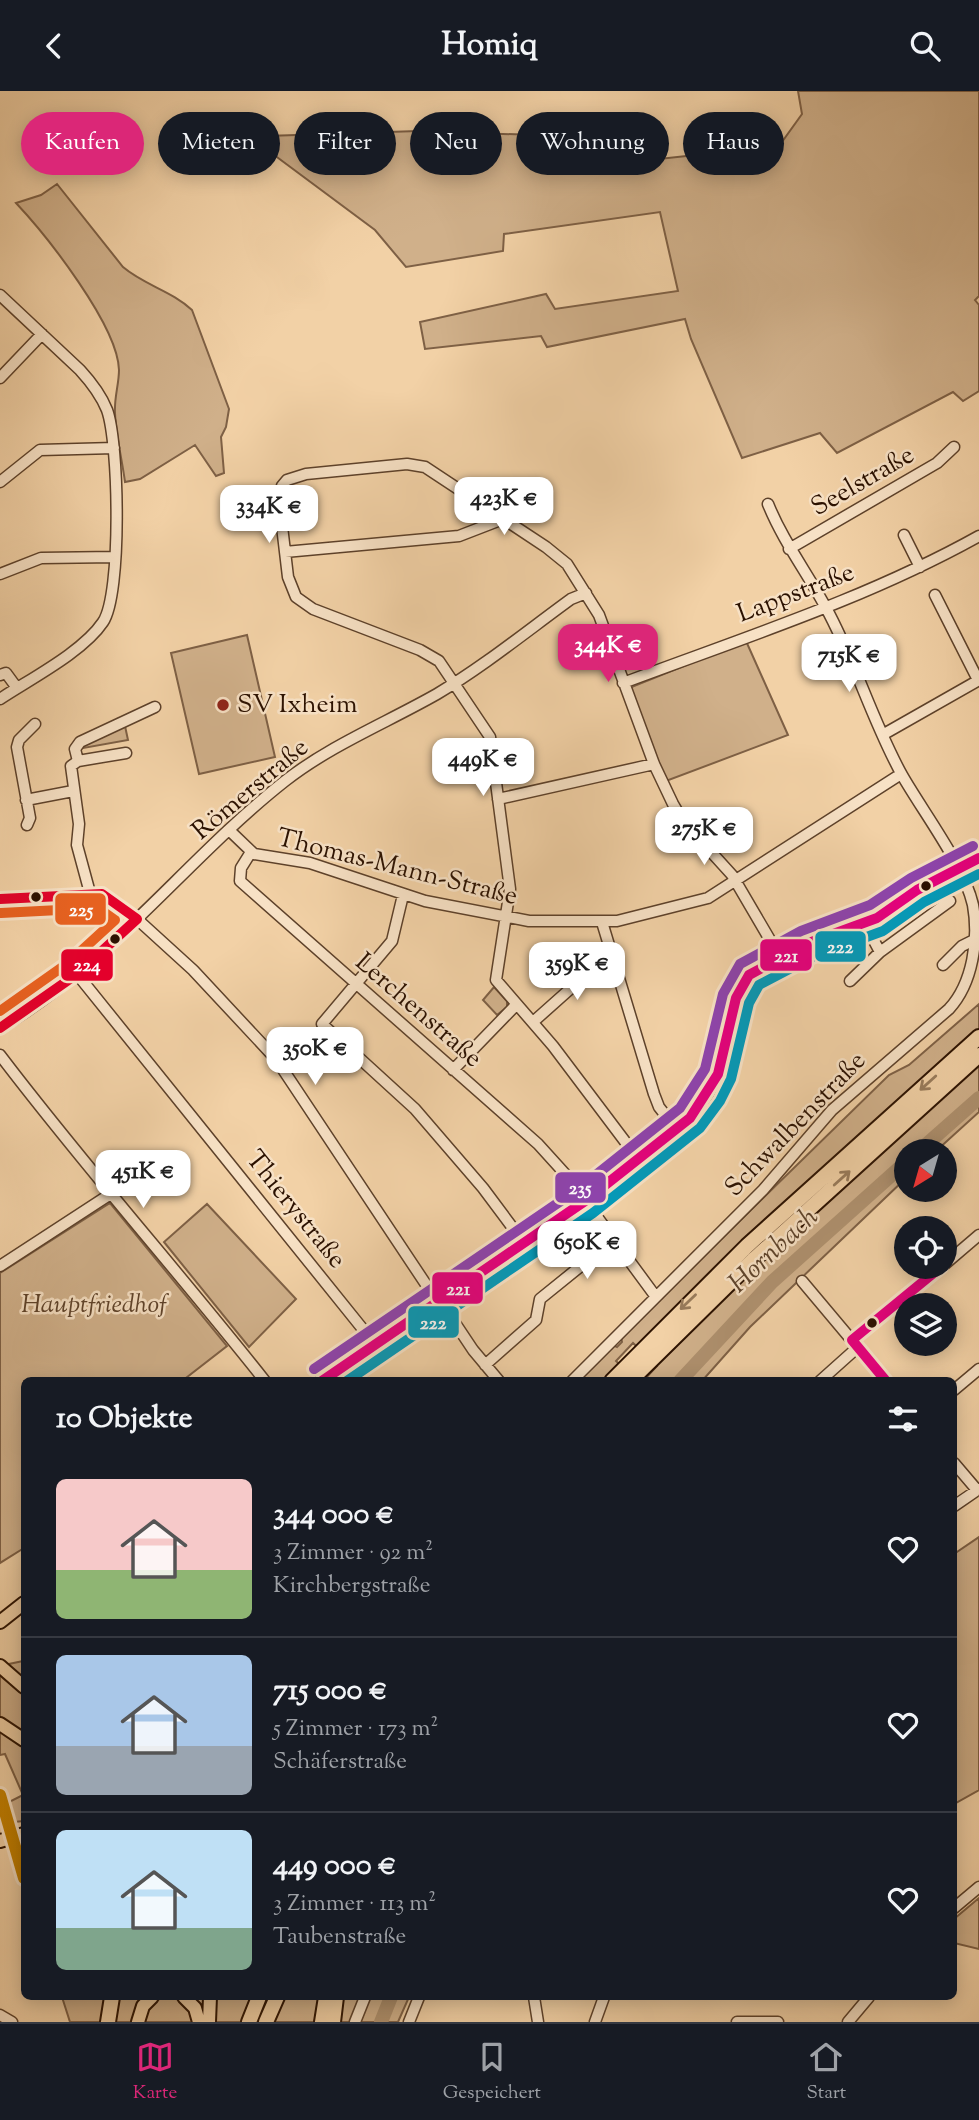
<!DOCTYPE html>
<html lang="de">
<head>
<meta charset="utf-8">
<style>
	:root { --surface:#171b24; --page:#20242c; --text:#f1f3f6; --muted:#9ea1a6; --line:#363941; --accent:#db2777 }
	body { margin:0; font-family:"Sorts Mill Goudy",serif; background:var(--page); color:var(--text); height:100vh; display:flex; flex-direction:column; font-size:26px; white-space:nowrap }
	* { box-sizing:border-box; margin:0 }
	p { font-size:23px; color:var(--muted) }
	.icon { flex:none; width:38px; height:38px; fill:none; stroke:currentColor; stroke-width:2; stroke-linecap:round; stroke-linejoin:round }
	.map { position:relative; flex:1; overflow:hidden }
	.side { position:absolute; left:21px; top:1286px; width:936px; height:623px; display:flex; flex-direction:column; background:var(--surface); border-radius:10px; box-shadow:0 4px 18px #0003 }
	.side>* { flex:none }
	.hud { position:absolute; left:21px; top:21px; width:938px; height:63px; display:flex; gap:14px }
	.needle { width:46px; rotate:217deg }
	.controls { position:absolute; left:894px; top:1048px; display:grid; gap:14px }
	.controls a { display:grid; place-items:center; width:63px; height:63px; border-radius:50%; background:var(--surface); box-shadow:0 4px 18px #0003; font-size:35px }
	.price { position:absolute; translate:-50% -60px; padding:0 16px; border-radius:14px; background:#fff; color:#222; font-size:23px; line-height:46px; filter:drop-shadow(0 2px 4px #0008) }
	.price::after { content:''; position:absolute; left:50%; top:42px; width:21px; height:16px; margin-left:-10px; background:inherit; clip-path:polygon(0 0,100% 0,50% 100%) }
	.price.current { background:var(--accent); color:#fff }
	ul { padding:0; list-style:none }
	li { display:flex; align-items:center; gap:21px; height:175px; padding:0 35px }
	li+li { border-top:2px solid var(--line) }
	li span { display:grid; place-items:center; flex:none; width:196px; height:140px; border-radius:10px; color:#555 }
	li>.icon { margin-inline-start:auto }
	span .icon { width:84px; height:84px; fill:#fffc; stroke-width:1 }
	li b { font-size:30px }
	h2 { display:flex; justify-content:space-between; align-items:center; height:84px; padding:0 35px; font-size:30px }
	.chip { padding:0 24px; border-radius:32px; background:var(--surface); box-shadow:0 4px 18px #0003; font-size:24px; line-height:63px }
	.chip.current { background:var(--accent); color:#fff }
	header { display:flex; justify-content:space-between; align-items:center; height:91px; padding:0 35px; background:var(--surface); font-size:32px; font-weight:700 }
	.menu { display:flex; justify-content:space-around; align-items:center; height:98px; border-top:2px solid var(--line); background:var(--surface); font-size:19px; color:var(--muted) }
	.menu a { display:grid; justify-items:center; gap:4px }
	.menu .current { color:var(--accent) }
	.map>svg:first-child { display:block }
</style>
</head>
<body>
<header><svg class="icon" aria-label="back" viewBox="0 0 24 24"><path d="M15 5l-7 7 7 7"/></svg>Homiq<svg class="icon" aria-label="search" viewBox="0 0 24 24"><circle cx="10" cy="10" r="6"/><path d="M15 15l6 6"/></svg></header>
<div class="map">
<svg width="979" height="1931" viewBox="0 0 979 1931">
	<rect width="100%" height="100%" fill="#f2d1a6"/>
	<filter id="stains"><feTurbulence type="fractalNoise" baseFrequency=".00286" numOctaves="4"/><feColorMatrix values="0 0 0 0 .2 0 0 0 0 .09 0 0 0 0 .02 0 0 0 .5 -.17"/></filter>
	<radialGradient id="worn" r=".72"><stop offset=".6" stop-color="#630" stop-opacity="0"/><stop offset="1" stop-color="#630" stop-opacity=".3"/></radialGradient>
	<path fill="#d0b08a" stroke="#7e6045" stroke-width="2" d="M798,0H979V205L975,209L979,214V300L963,310L953,301L837,362L820,342L742,367L691,248L685,228L547,256L541,245L425,258L420,231L546,203L555,218L678,200L660,121L504,143L503,160L406,176L375,139L258,52L266,45L418,40L649,48L650,69L779,55L802,23Z
		M57,93L123,176C144,194 172,200 192,219L229,318L226,336L221,346L224,382L216,385L195,354L140,388L125,391C122,368 116,345 115,322C114,307 119,293 119,279C118,235 47,145 16,112L41,104Z
		M247,544L275,666L199,683L171,562Z
		M746,550L788,644L666,690L629,597Z
		M125,635L128,649L78,658L81,653Z
		M494,896L507,910V916L497,924L483,909Z
		M979,913V1021L936,1060H906V1087L750,1236L702,1290H643L657,1275L633,1252L616,1270L636,1290H579L613,1254L617,1256L622,1251L621,1246L889,984L909,974Z
		M110,1112L227,1255L182,1290H24V1457L0,1472V1182Z
		M207,1113L296,1208L249,1256L164,1151Z
		M979,1446V1699L954,1713V1463Z
		M23,1570L24,1730L14,1731L9,1711L23,1704L5,1663L0,1664V1584L9,1573Z
		M979,1807V1858L954,1852V1828Z
		M62,1906H409L398,1931H70Z"/>
	<g fill="none" stroke-linecap="round" stroke-linejoin="round">
		<path stroke="#ae906e" stroke-width="14" d="M919,1060L979,1007
			M680,1290L772,1191L906,1071
			M381,1931L391,1906"/>
		<defs>
			<path id="minor" d="M0,204L80,279C91,291 101,304 107,319C119,352 122,503 103,531C83,561 30,588 0,608
				M0,287L42,243
				M0,391L40,359L114,357
				M904,444L920,476
				M789,458L937,372L954,356
				M285,461L459,445L503,428
				M0,483L41,467L115,466
				M935,504L978,589
				M0,584L6,582L17,597
				M623,592C743,547 868,507 979,445
				M884,643L979,589
				M78,670L75,658L80,651L155,616
				M498,708L654,673
				M26,709L73,700
				M27,734L30,727L17,656L19,649L35,633
				M230,740L254,763L310,772L425,810L529,830H617L708,807L901,683
				M251,761L241,777L240,790L538,1053L567,1085L656,1206
				M90,802L77,754L79,733L71,675L78,670L126,662
				M403,804L392,850L322,933L415,1018L483,1097L524,1152
				M0,808L102,803L137,828L193,879L276,968L437,1210
				M602,831L654,1003L659,1016L677,1039
				M865,833L880,861
				M943,874L962,855L974,849
				M77,883L374,1252
				M850,890L880,861L950,810
				M533,931L579,890L614,878
				M0,937C110,873 186,768 285,690C331,654 386,632 437,603C484,575 527,540 571,508L586,502
				M0,964C85,1076 178,1180 265,1290
				M453,979L516,914
				M639,1069L553,955L496,889L510,798L490,646L439,570L420,559L313,518L296,506L288,486L279,410L282,395L287,389L306,383L407,373L425,376L546,456L567,473L599,524L654,673L673,713L683,730L732,784L780,866
				M945,1173L979,1144
				M0,1175L109,1104
				M802,1190L886,1290
				M439,1208L473,1259L499,1290
				M852,1249L941,1176
				M485,1274L536,1229L540,1208L613,1149
				M572,1290L763,1099L832,1019L949,918C973,892 979,848 973,814C964,774 923,721 902,684C872,630 855,569 825,515C806,480 783,450 768,413
				M820,1290L858,1256
				M954,1299L979,1278
				M954,1372L977,1399
				M954,1415L979,1398
				M954,1817L979,1796
				M534,1906L538,1931
				M0,1924L12,1931
				M355,1931L365,1906
				M409,1931L419,1906
				M595,1931L604,1906
				M737,1931H778
				M848,1931L869,1906"/>
			<path id="major" d="M322,1290L585,1110L690,1027L708,1003L718,983L736,907L749,884L806,853L877,827L917,799L979,767
				M0,1531L24,1512
				M0,1575L24,1596
				M0,1633L24,1649
				M0,1750L24,1743
				M184,1906L195,1917L199,1931
				M138,1931L143,1915L152,1906
				M209,1931L210,1906"/>
			<path id="highway" d="M612,1290L747,1155L979,946
				M630,1290L753,1169L979,964
				M108,1931L112,1906
				M249,1931L259,1906
				M266,1931L277,1906
				M322,1931L326,1906
				M333,1931L336,1906"/>
		</defs>
		<use href="#minor" stroke="#5d412a" stroke-width="13"/>
		<use href="#major" stroke="#2b1100" stroke-width="16"/>
		<use href="#highway" stroke="#2b1100" stroke-width="18"/>
		<use href="#minor" stroke="#f7e1c5" stroke-width="10"/>
		<use href="#major" stroke="#f2d1a6" stroke-width="12"/>
		<use href="#highway" stroke="#f2d1a6" stroke-width="14"/>
		<defs>
			<path id="bus-1" d="M322,1290L585,1110L690,1027L718,983L736,907L749,884L806,853L877,827L917,799L979,767
				M886,1290L852,1249L941,1176"/>
			<path id="bus-2" d="M347,1290L593,1122L700,1037L720,1010L731,988L749,912L759,894L812,866L883,840L924,811L979,783"/>
			<path id="bus-3" d="M314,1278L577,1099L680,1017L705,978L723,903L740,873L801,840L870,814L911,787L973,755"/>
			<path id="bus-4" d="M0,808L102,803L137,828L77,883L0,937"/>
			<path id="bus-5" d="M0,920L68,872L115,829L98,817L1,822"/>
		</defs>
		<use href="#bus-1" stroke="#f7e1c5" stroke-width="16"/>
		<use href="#bus-2" stroke="#f7e1c5" stroke-width="16"/>
		<use href="#bus-3" stroke="#f7e1c5" stroke-width="16"/>
		<use href="#bus-4" stroke="#f7e1c5" stroke-width="16"/>
		<use href="#bus-5" stroke="#f7e1c5" stroke-width="16"/>
		<use href="#bus-1" stroke="#e5007d" stroke-width="10"/>
		<use href="#bus-2" stroke="#049ab9" stroke-width="10"/>
		<use href="#bus-3" stroke="#8e44ad" stroke-width="10"/>
		<use href="#bus-4" stroke="#e4002b" stroke-width="10"/>
		<use href="#bus-5" stroke="#e86120" stroke-width="10"/>
		<defs>
			<path id="rail-1" d="M0,1704L24,1787"/>
		</defs>
		<use href="#rail-1" stroke="#f7e1c5" stroke-width="18"/>
		<use href="#rail-1" stroke="#c48100" stroke-width="12"/>
	</g>
	<defs><path id="oneway-shaft" d="M-6 0H5M1.5-3L5.5 0L1.5 3" fill="none" stroke-width="1.6" stroke-linecap="round" stroke-linejoin="round" transform="scale(1.75)"/></defs>
	<g stroke="#987b5b">
		<use href="#oneway-shaft" transform="translate(928 992) rotate(138)"/>
		<use href="#oneway-shaft" transform="translate(842 1087) rotate(-42)"/>
		<use href="#oneway-shaft" transform="translate(688 1211) rotate(136)"/>
	</g>
	<circle fill="#8f2418" stroke="#f7e1c5" stroke-width="2.5" cx="223" cy="614" r="7"/>
	<g fill="#2b1100" stroke="#f7e1c5" stroke-width="2.5">
		<circle cx="926" cy="795" r="6"/>
		<circle cx="36" cy="806" r="6"/>
		<circle cx="115" cy="848" r="6"/>
		<circle cx="872" cy="1232" r="6"/>
	</g>
	<g text-anchor="middle" dominant-baseline="central" stroke-width="5" stroke-linejoin="round" paint-order="stroke">
		<g font-size="26" fill="#2b1100" stroke="#f7e1c5">
			<text transform="translate(863 391) rotate(-30)">Seelstraße</text>
			<text transform="translate(796 503) rotate(-21)">Lappstraße</text>
			<text transform="translate(251 699) rotate(-40)">Römerstraße</text>
			<text transform="translate(397 777) rotate(14)">Thomas-Mann-Straße</text>
			<text transform="translate(418 920) rotate(41)">Lerchenstraße</text>
			<text transform="translate(796 1034) rotate(-46)">Schwalbenstraße</text>
			<text transform="translate(295 1119) rotate(51)">Thierystraße</text>
		</g>
		<g font-size="26" fill="#2b1100" stroke="#f7e1c5" text-anchor="start">
			<text x="237" y="614">SV Ixheim</text>
		</g>
		<g font-size="26" font-style="italic" fill="#5d4129" stroke="#f7e1c5">
			<text x="94" y="1214">Hauptfriedhof</text>
		</g>
		<g font-size="28" font-style="italic" fill="#5f442c" stroke="#f7e1c5">
			<text transform="translate(774 1160) rotate(-43)">Hornbach</text>
		</g>
	</g>
	<g stroke="#f7e1c5" stroke-width="2.5">
		<rect x="54" y="801" width="53" height="34" rx="7" fill="#e86120"/>
		<rect x="814" y="839" width="53" height="33" rx="7" fill="#049ab9"/>
		<rect x="759" y="847" width="54" height="34" rx="7" fill="#e5007d"/>
		<rect x="60" y="857" width="54" height="34" rx="7" fill="#e4002b"/>
		<rect x="554" y="1080" width="53" height="33" rx="7" fill="#8e44ad"/>
		<rect x="431" y="1180" width="53" height="34" rx="7" fill="#e5007d"/>
		<rect x="407" y="1214" width="53" height="34" rx="7" fill="#049ab9"/>
	</g>
	<g font-size="19" text-anchor="middle" font-weight="bold" fill="#fff">
		<text x="81" y="825">225</text>
		<text x="840" y="862">222</text>
		<text x="786" y="871">221</text>
		<text x="87" y="880">224</text>
		<text x="580" y="1103">235</text>
		<text x="458" y="1204">221</text>
		<text x="433" y="1238">222</text>
	</g>
	<rect width="100%" height="100%" filter="url(#stains)"/>
	<rect width="100%" height="100%" fill="url(#worn)"/>
</svg>
<div class="controls">
<a><svg class="needle" viewBox="-14 -14 28 28"><path d="M0-13l5 13h-10z" fill="#e53935"/><path d="M0 13l5-13h-10z" fill="#9ea1a6"/></svg></a>
<a><svg class="icon" aria-label="locate" viewBox="0 0 24 24"><circle cx="12" cy="12" r="6"/><path d="M12 2v4M12 18v4M2 12h4M18 12h4"/></svg></a>
<a><svg class="icon" aria-label="layers" viewBox="0 0 24 24"><path d="M12 4l9 5-9 5-9-5zM3 14l9 5 9-5"/></svg></a>
</div>
<b class="price" style="left:504px;top:446px">423K €</b>
<b class="price" style="left:269px;top:454px">334K €</b>
<b class="price current" style="left:608px;top:593px">344K €</b>
<b class="price" style="left:849px;top:603px">715K €</b>
<b class="price" style="left:483px;top:707px">449K €</b>
<b class="price" style="left:704px;top:776px">275K €</b>
<b class="price" style="left:577px;top:911px">359K €</b>
<b class="price" style="left:315px;top:996px">350K €</b>
<b class="price" style="left:143px;top:1119px">451K €</b>
<b class="price" style="left:587px;top:1190px">650K €</b>
<div class="hud">
<a class="chip current">Kaufen</a>
<a class="chip">Mieten</a>
<a class="chip">Filter</a>
<a class="chip">Neu</a>
<a class="chip">Wohnung</a>
<a class="chip">Haus</a>
</div>
<section class="side">
<h2>10 Objekte<svg class="icon" aria-label="filters" viewBox="0 0 24 24"><path d="M4 7h16M4 17h16"/><circle cx="9" cy="7" r="2"/><circle cx="15" cy="17" r="2"/></svg></h2>
<ul>
<li><span style="background:linear-gradient(#f6c9c9 65%,#8fb573 0)"><svg class="icon" aria-label="home" viewBox="0 0 24 24"><path d="M3 11l9-7 9 7M6 9v11h12V9"/></svg></span><div><b>344 000 €</b><p>3 Zimmer · 92 m²</p><p>Kirchbergstraße</p></div><svg class="icon" aria-label="heart" viewBox="0 0 24 24"><path d="M12 20l-8-8c-3-5 5-10 8-4 3-6 11-1 8 4z"/></svg></li>
<li><span style="background:linear-gradient(#a9c7e8 65%,#9aa5b1 0)"><svg class="icon" aria-label="home" viewBox="0 0 24 24"><path d="M3 11l9-7 9 7M6 9v11h12V9"/></svg></span><div><b>715 000 €</b><p>5 Zimmer · 173 m²</p><p>Schäferstraße</p></div><svg class="icon" aria-label="heart" viewBox="0 0 24 24"><path d="M12 20l-8-8c-3-5 5-10 8-4 3-6 11-1 8 4z"/></svg></li>
<li><span style="background:linear-gradient(#bfe0f5 70%,#7fa58c 0)"><svg class="icon" aria-label="home" viewBox="0 0 24 24"><path d="M3 11l9-7 9 7M6 9v11h12V9"/></svg></span><div><b>449 000 €</b><p>3 Zimmer · 113 m²</p><p>Taubenstraße</p></div><svg class="icon" aria-label="heart" viewBox="0 0 24 24"><path d="M12 20l-8-8c-3-5 5-10 8-4 3-6 11-1 8 4z"/></svg></li>
</ul>
</section>
</div>
<nav class="menu">
<a class="current"><svg class="icon" aria-label="map" viewBox="0 0 24 24"><path d="M3 6l6-2 6 2 6-2v14l-6 2-6-2-6 2zM9 4v14M15 6v14"/></svg>Karte</a>
<a><svg class="icon" aria-label="saved" viewBox="0 0 24 24"><path d="M7 4h10v16l-5-4-5 4z"/></svg>Gespeichert</a>
<a><svg class="icon" aria-label="home" viewBox="0 0 24 24"><path d="M3 11l9-7 9 7M6 9v11h12V9"/></svg>Start</a>
</nav>
</body>
</html>
